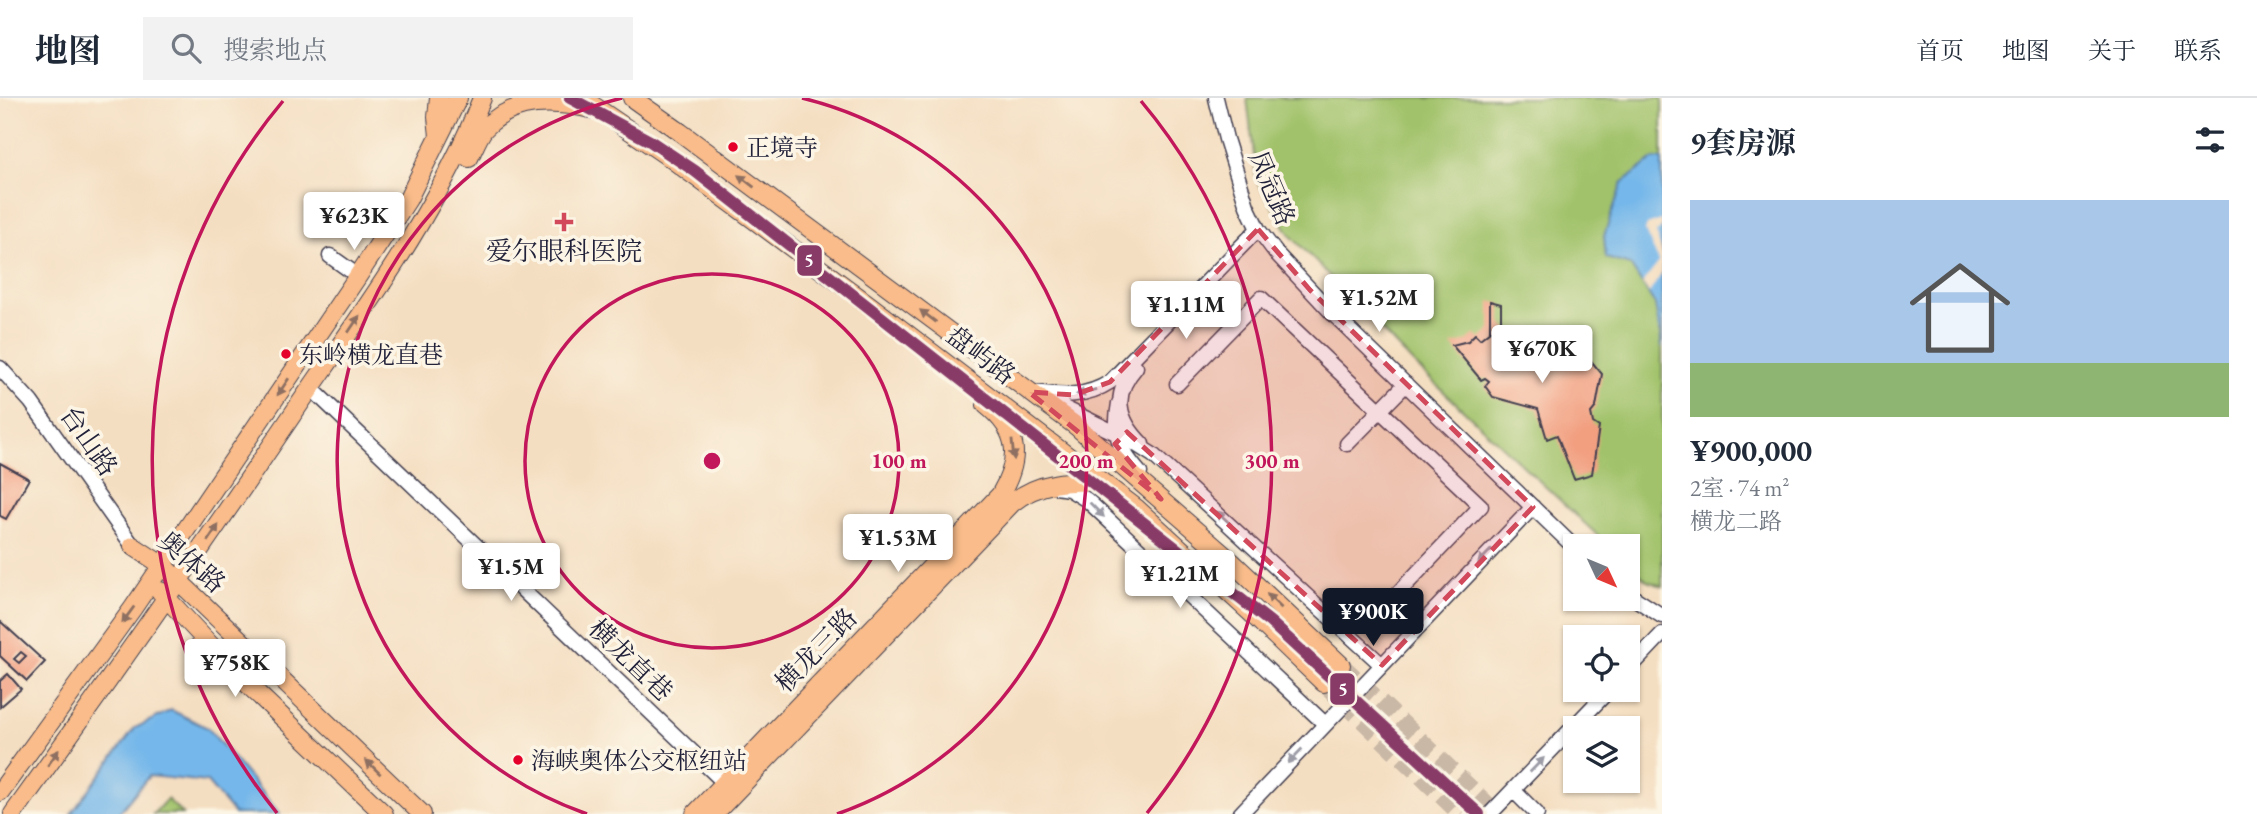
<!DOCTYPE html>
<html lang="zh">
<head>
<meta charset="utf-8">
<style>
	:root { --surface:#fff; --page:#f2f2f3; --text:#1f2937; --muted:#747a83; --line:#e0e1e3; --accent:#111827 }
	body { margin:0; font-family:"EB Garamond","Noto Serif SC",serif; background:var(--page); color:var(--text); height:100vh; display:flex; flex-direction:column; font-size:26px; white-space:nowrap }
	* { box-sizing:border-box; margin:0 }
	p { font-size:23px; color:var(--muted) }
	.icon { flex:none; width:38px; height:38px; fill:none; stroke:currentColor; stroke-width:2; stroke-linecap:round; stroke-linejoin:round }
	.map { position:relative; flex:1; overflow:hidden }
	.sheet { display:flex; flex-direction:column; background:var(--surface); width:595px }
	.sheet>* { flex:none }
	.needle { width:46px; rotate:134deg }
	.buttons { position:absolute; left:1563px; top:436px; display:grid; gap:14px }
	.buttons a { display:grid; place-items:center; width:77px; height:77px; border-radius:0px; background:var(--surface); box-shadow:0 2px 5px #0004; font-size:35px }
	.price { position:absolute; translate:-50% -60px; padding:0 16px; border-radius:7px; background:#fff; color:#222; font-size:23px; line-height:46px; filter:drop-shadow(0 2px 4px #0008) }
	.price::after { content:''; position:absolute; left:50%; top:42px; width:21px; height:16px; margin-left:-10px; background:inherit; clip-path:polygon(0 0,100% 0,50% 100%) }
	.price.active { background:var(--accent); color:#fff }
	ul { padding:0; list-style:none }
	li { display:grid; align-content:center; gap:14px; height:371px; padding:0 28px }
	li+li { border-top:2px solid var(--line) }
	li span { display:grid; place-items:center; height:217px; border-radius:0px; color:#555 }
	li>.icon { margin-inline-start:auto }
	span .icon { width:126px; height:126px; fill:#fffc; stroke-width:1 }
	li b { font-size:30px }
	h2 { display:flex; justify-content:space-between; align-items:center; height:84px; padding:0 28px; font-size:30px }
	header { display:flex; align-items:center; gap:42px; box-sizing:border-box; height:98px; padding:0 35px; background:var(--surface); border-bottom:2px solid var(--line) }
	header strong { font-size:33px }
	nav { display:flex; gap:38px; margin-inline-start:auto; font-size:24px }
	.search { width:490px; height:63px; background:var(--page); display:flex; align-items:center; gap:18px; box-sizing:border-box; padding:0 24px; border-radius:0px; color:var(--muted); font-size:26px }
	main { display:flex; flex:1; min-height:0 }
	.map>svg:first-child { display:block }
</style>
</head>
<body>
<header>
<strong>地图</strong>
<div class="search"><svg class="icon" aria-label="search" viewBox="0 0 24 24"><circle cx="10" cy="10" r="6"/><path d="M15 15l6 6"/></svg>搜索地点</div>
<nav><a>首页</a><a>地图</a><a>关于</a><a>联系</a></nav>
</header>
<main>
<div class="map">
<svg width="1662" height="716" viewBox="0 0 1662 716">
	<rect width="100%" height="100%" fill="#fcf5e5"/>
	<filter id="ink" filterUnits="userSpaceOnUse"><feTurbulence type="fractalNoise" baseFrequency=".0143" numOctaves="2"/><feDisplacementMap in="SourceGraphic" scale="14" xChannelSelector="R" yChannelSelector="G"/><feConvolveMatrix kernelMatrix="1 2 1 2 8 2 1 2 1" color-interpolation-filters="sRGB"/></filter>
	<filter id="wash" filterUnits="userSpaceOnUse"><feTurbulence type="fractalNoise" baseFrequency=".00686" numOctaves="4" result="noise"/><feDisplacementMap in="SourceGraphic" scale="28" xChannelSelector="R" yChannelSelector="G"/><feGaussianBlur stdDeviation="1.57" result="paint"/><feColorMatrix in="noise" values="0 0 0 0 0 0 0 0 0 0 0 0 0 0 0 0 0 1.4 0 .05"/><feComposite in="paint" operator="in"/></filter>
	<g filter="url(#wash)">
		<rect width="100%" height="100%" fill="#f4dec1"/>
		<path fill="#a1c26a" stroke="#627252" stroke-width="2" d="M1247,0H1662V488L1647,483L1628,465V448H1609L1413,265L1290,137L1257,83Z
			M167,701L183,716H153Z"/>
		<path fill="#75b7ea" stroke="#4c6c92" stroke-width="2" d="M1662,61V249L1655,206L1630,167L1606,160L1604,138L1622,85L1652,62Z
			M171,612L208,630L280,716H234L207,684L149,678L118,716H71L135,630Z"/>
		<path fill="#f4dec1" d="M1662,122V129L1656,135L1662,155V175L1649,195L1642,186L1659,164L1645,133L1647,127Z"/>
		<g id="blocks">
			<path fill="#f29f80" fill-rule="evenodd" d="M1490,203L1501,206V224L1509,234L1552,248L1573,241L1602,276L1596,309L1591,315L1593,325L1599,329L1592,376L1574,381L1557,337L1547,341L1538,311L1493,299L1485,288L1489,283L1485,280L1481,282L1452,247L1468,243L1475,236L1480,241L1490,233Z
				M0,365L29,381L6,421L0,418Z
				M0,523L45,564L27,583L0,558ZM21,554L26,558L19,565L14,561Z
				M8,576L21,591L0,609V583Z"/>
		</g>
	</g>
	<g filter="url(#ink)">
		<use href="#blocks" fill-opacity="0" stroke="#423e4f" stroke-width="2"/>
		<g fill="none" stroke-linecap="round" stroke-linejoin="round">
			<path stroke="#cab8a6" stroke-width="18" stroke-dasharray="18 9" stroke-linecap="butt" d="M1341,567L1497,716
				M1324,585L1461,716"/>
			<defs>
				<path id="minor" d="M1216,0L1226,41L1247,108L1258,131L1276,155L1333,216L1575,450
					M330,158L358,178
					M1136,269C1112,296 1117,321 1142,346
					M0,270L31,304L133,448
					M1177,286L1261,200L1481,408L1398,495
					M311,290L730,690
					M1030,294C1059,297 1084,301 1110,284L1258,131
					M1119,305C1113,338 1118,350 1140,375
					M1056,306L1126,340L1153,357L1382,567
					M1347,346L1406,286
					M1056,389L1069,391L1087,402L1325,626
					M1628,496L1662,518
					M1628,572L1662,536
					M1513,692L1537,716
					M1240,716L1533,409
					M1490,716L1609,592"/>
				<path id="major" d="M582,0L673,62L868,206L1136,410L1249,513L1324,585
					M632,0L680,34L1076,328L1232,464L1341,567
					M439,38L437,19L439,0
					M469,60C474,50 478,39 484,31C513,0 555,2 595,12
					M133,448L162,467L422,716
					M160,493L239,578L384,716
					M0,694L133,510L358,178L408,101L458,0
					M13,716C111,580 207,443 301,304C368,207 439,110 482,0
					M695,716L1000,397C1021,361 1020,334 986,307
					M714,716L1012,405C1039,383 1070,382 1103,385"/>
			</defs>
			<use href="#minor" stroke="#423e4f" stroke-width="17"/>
			<use href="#major" stroke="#423e4f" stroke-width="20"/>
			<use href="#minor" stroke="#fff" stroke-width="14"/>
			<use href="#major" stroke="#f9bc8a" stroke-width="18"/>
			<defs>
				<path id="metro-1" d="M570,0L650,43L695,73L1270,524L1479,716"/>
			</defs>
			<use href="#metro-1" stroke="#fcf5e5" stroke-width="18"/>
			<use href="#metro-1" stroke="#893b67" stroke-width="12"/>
		</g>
		<defs><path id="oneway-solid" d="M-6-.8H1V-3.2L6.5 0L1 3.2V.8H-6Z" transform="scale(1.75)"/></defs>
		<g fill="#8e6f62">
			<use href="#oneway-solid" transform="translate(746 83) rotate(-143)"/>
			<use href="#oneway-solid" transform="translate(928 218) rotate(-143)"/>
			<use href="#oneway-solid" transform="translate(354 226) rotate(-56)"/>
			<use href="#oneway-solid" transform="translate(283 289) rotate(124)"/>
			<use href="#oneway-solid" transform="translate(1013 352) rotate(84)"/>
			<use href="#oneway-solid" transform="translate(213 435) rotate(-56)"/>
			<use href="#oneway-solid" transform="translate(1274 503) rotate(-136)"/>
			<use href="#oneway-solid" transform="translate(128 517) rotate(126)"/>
			<use href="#oneway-solid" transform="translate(53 660) rotate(-55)"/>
			<use href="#oneway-solid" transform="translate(373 669) rotate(-136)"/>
		</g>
		<g fill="#9c9ca7">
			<use href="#oneway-solid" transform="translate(1086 294) rotate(166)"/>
			<use href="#oneway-solid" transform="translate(1097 412) rotate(45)"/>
			<use href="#oneway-solid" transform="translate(1224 420) rotate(-137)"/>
			<use href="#oneway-solid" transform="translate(1485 458) rotate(134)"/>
			<use href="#oneway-solid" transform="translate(1295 658) rotate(134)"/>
			<use href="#oneway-solid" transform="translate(1537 667) rotate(-46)"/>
		</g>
	</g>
	<path fill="#d1495b" fill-opacity="0.2" stroke="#d1495b" stroke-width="5" stroke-dasharray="14 9" stroke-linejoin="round" d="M1258,131L1310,192L1533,409L1382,567L1127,334L1115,346L1161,401L1029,294L1074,297L1110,284Z"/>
	<g fill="none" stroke="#c2185b" stroke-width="3.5">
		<circle cx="712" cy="363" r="187"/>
		<path d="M587 716A374 374 0 0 1 622 0M802 0A374 374 0 0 1 837 716"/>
		<path d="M277 715A560 560 0 0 1 283 3M1141 3A560 560 0 0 1 1147 715"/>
	</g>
	<g fill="#e4002b" stroke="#fcf5e5" stroke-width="2.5">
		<circle cx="733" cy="49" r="6"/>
		<circle cx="286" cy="256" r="6"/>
		<circle cx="518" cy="662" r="6"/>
	</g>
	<path fill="#d1495b" stroke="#fcf5e5" stroke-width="2.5" d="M560.5 113.5h7v7h7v7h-7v7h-7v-7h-7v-7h7z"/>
	<g text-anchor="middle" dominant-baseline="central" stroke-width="7" stroke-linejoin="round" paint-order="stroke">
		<g font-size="24" fill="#22223b" stroke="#fcf5e5" text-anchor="start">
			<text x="746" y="49">正境寺</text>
			<text x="299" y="256">东岭横龙直巷</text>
			<text x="531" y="662">海峡奥体公交枢纽站</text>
		</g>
		<g font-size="26" fill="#22223b" stroke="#fcf5e5">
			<text transform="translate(1272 90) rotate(67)">凤冠路</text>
			<text transform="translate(981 257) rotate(37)">盘屿路</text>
			<text transform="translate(89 343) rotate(55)">台山路</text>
			<text transform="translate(192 464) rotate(41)">奥体路</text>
			<text transform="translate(816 552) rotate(-46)">横龙三路</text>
			<text transform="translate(631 562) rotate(44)">横龙直巷</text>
		</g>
		<g font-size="26" fill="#22223b" stroke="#fcf5e5">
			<text x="564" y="153">爱尔眼科医院</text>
		</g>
	</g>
	<circle cx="712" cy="363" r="10" fill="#c2185b" stroke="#fcf5e5" stroke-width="3.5"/>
	<g font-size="21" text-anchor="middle" font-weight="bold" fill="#c2185b" stroke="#fcf5e5" stroke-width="7" stroke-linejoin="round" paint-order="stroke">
		<text x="899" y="370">100 m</text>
		<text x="1086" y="370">200 m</text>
		<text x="1272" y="370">300 m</text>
	</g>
	<g stroke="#fcf5e5" stroke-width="2.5">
		<rect x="796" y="146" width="27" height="33" rx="7" fill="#893b67"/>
		<rect x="1329" y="574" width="27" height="34" rx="7" fill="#893b67"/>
	</g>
	<g font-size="19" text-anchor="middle" font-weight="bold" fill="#fff">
		<text x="809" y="169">5</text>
		<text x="1343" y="598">5</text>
	</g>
</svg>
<div class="buttons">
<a><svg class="needle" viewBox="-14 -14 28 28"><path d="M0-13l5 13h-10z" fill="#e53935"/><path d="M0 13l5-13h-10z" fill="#747a83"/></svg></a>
<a><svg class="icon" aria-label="locate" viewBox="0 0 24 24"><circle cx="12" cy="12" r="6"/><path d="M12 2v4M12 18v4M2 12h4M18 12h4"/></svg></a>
<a><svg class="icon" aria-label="layers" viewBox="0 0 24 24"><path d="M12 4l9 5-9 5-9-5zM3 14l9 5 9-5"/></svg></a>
</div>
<b class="price" style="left:354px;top:154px">¥623K</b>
<b class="price" style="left:1379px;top:236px">¥1.52M</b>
<b class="price" style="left:1186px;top:243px">¥1.11M</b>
<b class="price" style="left:1542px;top:287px">¥670K</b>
<b class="price" style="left:898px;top:476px">¥1.53M</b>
<b class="price" style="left:511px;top:505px">¥1.5M</b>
<b class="price" style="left:1180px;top:512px">¥1.21M</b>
<b class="price active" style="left:1373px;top:550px">¥900K</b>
<b class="price" style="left:235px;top:601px">¥758K</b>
</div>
<section class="sheet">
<h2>9套房源<svg class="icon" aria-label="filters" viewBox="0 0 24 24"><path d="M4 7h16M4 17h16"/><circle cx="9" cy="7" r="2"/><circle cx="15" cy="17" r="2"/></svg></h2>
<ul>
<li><span style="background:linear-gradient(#a9c7e8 75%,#8fb573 0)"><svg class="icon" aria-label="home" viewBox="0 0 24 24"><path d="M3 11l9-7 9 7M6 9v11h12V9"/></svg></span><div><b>¥900,000</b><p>2室 · 74 m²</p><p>横龙二路</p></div></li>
</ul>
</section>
</main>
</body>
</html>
